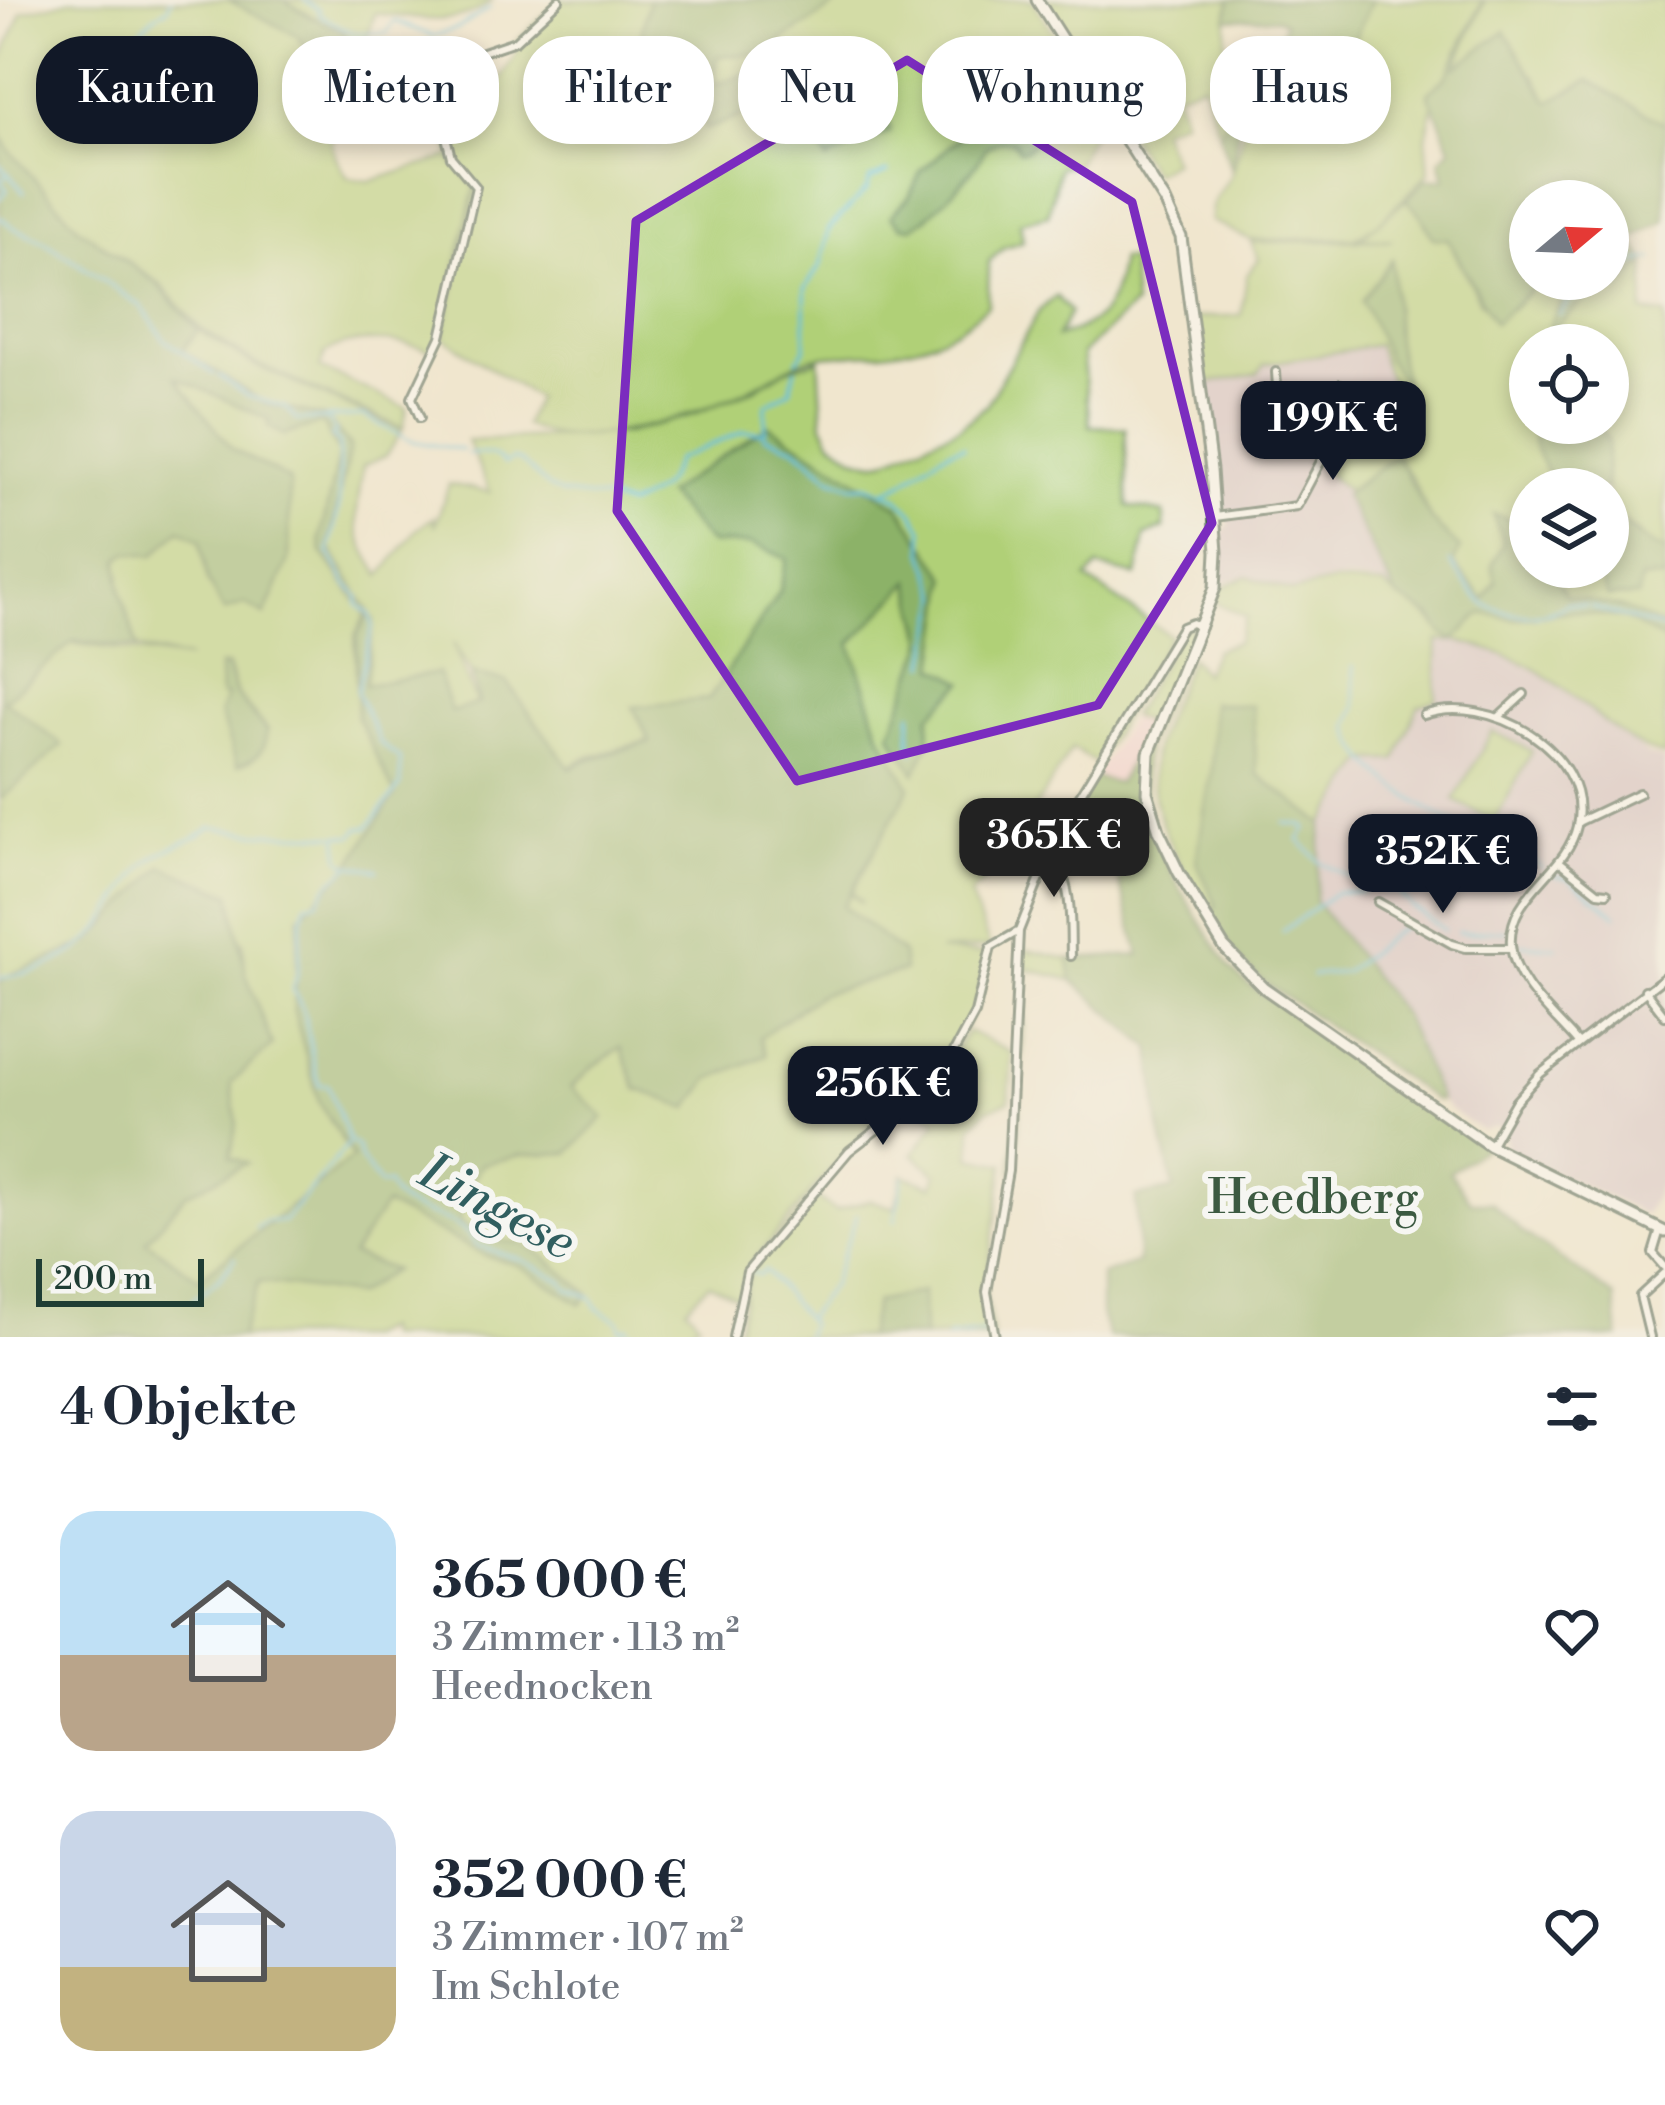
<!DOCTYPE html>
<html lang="de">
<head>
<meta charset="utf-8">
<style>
	:root { --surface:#fff; --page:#f6f6f7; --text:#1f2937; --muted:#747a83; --accent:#111827 }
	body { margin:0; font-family:"Libre Bodoni",serif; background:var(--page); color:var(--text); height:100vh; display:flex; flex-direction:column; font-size:45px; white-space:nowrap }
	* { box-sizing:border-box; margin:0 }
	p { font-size:39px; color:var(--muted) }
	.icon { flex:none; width:66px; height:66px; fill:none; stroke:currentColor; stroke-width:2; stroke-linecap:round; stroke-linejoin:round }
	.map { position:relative; height:1337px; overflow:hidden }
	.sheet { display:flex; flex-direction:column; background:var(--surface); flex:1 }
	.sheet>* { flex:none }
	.banner { position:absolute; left:36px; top:36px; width:1593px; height:108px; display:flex; gap:24px }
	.needle { width:78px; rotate:71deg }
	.tools { position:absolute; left:1509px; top:180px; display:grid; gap:24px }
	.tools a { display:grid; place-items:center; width:120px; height:120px; border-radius:50%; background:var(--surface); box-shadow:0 6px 18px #0003; font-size:60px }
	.scale { position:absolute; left:36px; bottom:30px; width:168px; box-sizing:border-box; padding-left:12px; border:6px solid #1f3d34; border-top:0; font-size:33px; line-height:42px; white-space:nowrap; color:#1f3d34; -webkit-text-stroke:9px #f6f6f2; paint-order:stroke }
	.price { position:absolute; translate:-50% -102px; padding:0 27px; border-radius:24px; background:var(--accent); color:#fff; font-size:39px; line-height:78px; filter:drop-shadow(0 3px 6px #0008) }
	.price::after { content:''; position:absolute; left:50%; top:72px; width:36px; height:27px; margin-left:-18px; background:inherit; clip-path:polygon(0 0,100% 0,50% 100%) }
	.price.on { background:#222; color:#fff }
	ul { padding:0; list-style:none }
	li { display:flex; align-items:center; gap:36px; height:300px; padding:0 60px }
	li span { display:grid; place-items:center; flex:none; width:336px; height:240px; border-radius:36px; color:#555 }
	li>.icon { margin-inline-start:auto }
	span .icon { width:144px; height:144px; fill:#fffc; stroke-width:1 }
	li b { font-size:51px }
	h2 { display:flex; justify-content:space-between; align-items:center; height:144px; padding:0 60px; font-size:51px }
	.pill { padding:0 42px; border-radius:48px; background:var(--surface); box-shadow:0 6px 18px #0003; font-size:42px; line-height:108px }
	.pill.on { background:var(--accent); color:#fff }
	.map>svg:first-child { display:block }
</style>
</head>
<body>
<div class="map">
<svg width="1665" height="1337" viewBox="0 0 1665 1337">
	<rect width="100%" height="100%" fill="#f6f6f2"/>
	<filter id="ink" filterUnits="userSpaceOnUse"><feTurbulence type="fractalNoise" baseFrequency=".00833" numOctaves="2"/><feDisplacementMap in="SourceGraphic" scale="24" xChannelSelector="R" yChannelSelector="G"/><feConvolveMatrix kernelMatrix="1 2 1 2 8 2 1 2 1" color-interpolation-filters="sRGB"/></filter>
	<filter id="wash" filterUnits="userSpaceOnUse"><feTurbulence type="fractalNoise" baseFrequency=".004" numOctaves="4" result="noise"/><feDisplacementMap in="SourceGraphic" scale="48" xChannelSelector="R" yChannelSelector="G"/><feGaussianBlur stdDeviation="2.7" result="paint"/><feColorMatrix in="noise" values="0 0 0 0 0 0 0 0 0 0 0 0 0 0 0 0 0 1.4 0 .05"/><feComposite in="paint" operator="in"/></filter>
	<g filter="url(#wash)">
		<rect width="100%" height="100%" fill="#f0e6ce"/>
		<path fill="#f7cfd5" d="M1131,716L1146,723L1141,741L1118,784L1102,782L1094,777Z"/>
		<path fill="#d2bdc8" d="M1377,344L1394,392L1362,409L1354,419L1326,473L1348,491L1344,495L1397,596L1384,584L1353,580H1332L1292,591L1247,575L1220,583L1222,533L1229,525L1227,511L1218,504L1203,384L1257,374L1263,364Z
			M1438,641H1454L1505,655L1544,676L1648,755L1665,760V1174L1645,1215L1507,1150L1504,1133L1496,1126L1482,1131L1449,1109L1440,1100L1403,1015L1315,901L1323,824L1366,760H1396L1418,706Z"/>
		<path fill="#b0d077" stroke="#688656" stroke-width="3" fill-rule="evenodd" d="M70,0H228L298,36L317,65L352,90C329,124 322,142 348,178L371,181L449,157L475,187L440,336L433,351C403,340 353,335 325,353L320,368L407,408L403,428L255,363L200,328L159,283L79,228L8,150L0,132V64L22,12Z
			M284,0H492C460,30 415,18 375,13L361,58C335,20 320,24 284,0Z
			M561,0H649L640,39L648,49H661L688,89L706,129L764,108L796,106L828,160L861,94L833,114L800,77L779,84L757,71L712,86L717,56L761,54L844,0H1032L1104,110L1076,164L1059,167L1048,215L1020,222L1023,241L1005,247L989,261L988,305C949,342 908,352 855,354C841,355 824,354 810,358C789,364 773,378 753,387C699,415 582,455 524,425L536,398L443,337L477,187L452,157L444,121C484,111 497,87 517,52L515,42ZM1030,99L1025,103L1026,122L1014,141L1000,140L985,148C978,172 942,200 925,220L897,208L909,197L921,171L960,136L994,131L1008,120L1012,104Z
			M1041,0H1230L1220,89L1226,120L1220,136L1203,83L1176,93L1183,119L1160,129L1173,161L1153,173Z
			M1372,0H1483L1446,77L1428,93L1433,105L1426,137L1429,172L1425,177L1379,223L1355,238L1251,240L1211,221C1209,196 1227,189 1234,167C1241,144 1244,122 1254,98L1312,109L1337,78Z
			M1485,0H1665V124L1549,103L1535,75L1454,69Z
			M1406,200L1420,214L1432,237L1448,239L1480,302L1512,309L1542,279L1572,292L1562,300L1547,333C1574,313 1585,291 1620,289L1646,261L1643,312L1665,315V550C1654,547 1648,543 1639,535C1600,505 1605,486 1608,440L1597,426L1589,423H1608V345H1530V423H1536C1528,447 1545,469 1558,489H1530V526L1495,515L1503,543L1493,565L1496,581L1484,600L1453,563L1460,549L1431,520L1412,478L1395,455L1348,491L1326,473C1351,430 1347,417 1394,392L1377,345L1264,364L1258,374L1203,384L1194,318L1241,315L1247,275L1259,259L1251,242L1393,240L1360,238Z
			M1120,260H1130L1134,305L1082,354L1090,426L1125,428L1128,506L1164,513V528L1145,536L1137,576L1098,567L1087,579L1170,636L1096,763L1072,748L999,866L970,895L990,947L939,951L987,954L975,1009L931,1087L870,1127L833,1166L746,1270L740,1299L709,1283L686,1307L699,1321L680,1337H385L384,1329L365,1337H240L259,1281L356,1295L393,1270L352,1255L385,1204L485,1255L518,1265L541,1277L520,1243L494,1241L460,1223L462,1200L482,1164L521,1155L569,1153L571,1088L591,1068L622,1047L709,1079L765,1056L760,1037L820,994L904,971L902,953L843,906L850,893L862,903L852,892L909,787L880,734L851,644L910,580L925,642L892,734L929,744L930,716L963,681L936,667L899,506L710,543L751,544L787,558L780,591L709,700L634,707L650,740L583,759L569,768L507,682L471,673L453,643L477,704L451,713L397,679L364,686L374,620L329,546L350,446L327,418L265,403L181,350L198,330L254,365L402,431L386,456L363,466C356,520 349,529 381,576L416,530L434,517L435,526L449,484L490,492L467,441L627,433L689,416L755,389L785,370L819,359L823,424L831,440L855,457L873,462L886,460L960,427L986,406L1039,311L1056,296L1070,312L1057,337C1105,322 1112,308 1120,260Z
			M171,375L270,420L322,423L339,453L320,539L322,552L366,614L355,635L357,717L395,794L350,865L300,916L294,1011L319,1102L353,1158L198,1279L146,1241L186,1194L245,1163L230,1158L237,1123L231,1083L272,1045L245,974L243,942L163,866L90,942L11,974L0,982V800L61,745L3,701L71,643L189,659L137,648L121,591L119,559L129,552L153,556L180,529L200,540L208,582L265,615L289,560V480L232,449ZM220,666H228L237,695L268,730L237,765L220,713L227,695H221Z
			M1550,567H1596L1606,594L1641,579H1665V628L1621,608L1566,596Z
			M1247,576L1292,592L1333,582L1384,586C1397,597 1410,603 1425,614C1436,622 1441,634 1454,641H1438L1436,700L1418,706L1396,760H1366L1323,824L1257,774L1212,703V769L1203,817L1217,907L1208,914C1181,865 1140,805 1155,746C1163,716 1179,686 1190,657L1204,673L1215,650L1237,642L1246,617L1216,602L1218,589Z
			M1571,611L1624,618L1665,641V756C1621,745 1586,703 1549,678C1520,657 1489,649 1454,640L1482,613L1514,619Z
			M1190,626L1194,631L1146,746L1141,741L1146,723L1131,716L1182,629Z
			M1492,731L1532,751L1495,821L1454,800Z
			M1022,949L1069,959L1072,980L1027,969L1017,1167L1012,1171L1020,1054Z
			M968,1031L1012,1053L1009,1101L988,1109L972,1126L971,1157L1004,1164L985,1291L993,1337H923L921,1292L875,1302L867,1337H735L749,1273L814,1196L835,1211L870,1200L895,1208L903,1175L933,1186L937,1174L913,1154L938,1120L912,1105L932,1090Z"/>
		<path fill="#8cb268" stroke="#56784e" stroke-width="3" d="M228,0H284L310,17L341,29L361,58L352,90L317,65L298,36Z
			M649,0H844L761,54L718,56L713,85L758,71L779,84L800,77L833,114L865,91L883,95L890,132L827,160L795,106L764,108L706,129L688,89L662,50L648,49L640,39Z
			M1230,0H1372L1337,78L1312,110L1254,98L1273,50L1279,51L1283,38L1278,37L1285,23L1278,18L1227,19Z
			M1483,0L1456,67L1505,31L1549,102L1589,80L1665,124V221L1632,240L1646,261L1620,289C1584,291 1572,315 1545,335L1562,300L1572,292L1548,279H1608V201H1530V279H1542L1494,323L1448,239L1433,238L1420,214L1406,200L1427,179H1445L1440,160L1451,148L1428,93L1446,77Z
			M1226,49L1270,50L1238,131L1231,170L1220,136L1226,120L1220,89Z
			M1019,93L1031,98L1025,104L1029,113L1026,122H1035L1039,135L1026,150L1019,151L1014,141L1000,140L985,148C980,167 930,217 912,228L901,226L891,216L909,197L921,171L971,128L977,134L994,130L1006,121L1000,119L998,112L1012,104L1011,97Z
			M0,132L9,150L79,228L156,283L198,330L182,351L265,403L327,418L350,447L329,546L369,611L366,614L322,552L320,539L339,453L322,423L284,435L268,426L270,420L174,376L232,449L289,480V560L265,615L245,604L224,611L208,582L200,540L180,529L153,556L129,552L119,559L121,591L137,648L74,641L4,700L62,745L0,800Z
			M1392,259L1396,341L1405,385C1383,360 1379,330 1361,301Z
			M1536,423L1597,426L1608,440L1605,489H1558C1545,469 1527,447 1536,423Z
			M768,425L899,506L948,578L936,667L964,682L930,716L929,744L915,773L891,734L925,642L911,581L851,644L880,734L910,787L843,906L902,953L904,971L820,994L760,1037L766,1055L710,1079L689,1108L637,1089L621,1047L591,1068L571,1087L604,1117L569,1153L521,1155L482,1164L462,1200L460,1223L494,1240L520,1243L544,1256L589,1294L581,1304L518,1265L485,1255L385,1205L352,1255L393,1270L356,1295L259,1282L240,1337H0V982L11,974L90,942L163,866L231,894L246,974L272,1045L231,1083L237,1123L230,1157L247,1163L186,1194L146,1241L199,1279L353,1157L319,1102L294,1011L300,916L350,865L395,794L357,717V635L368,616L374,620L365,685L438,673L451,712L479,703L471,673L506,682L571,769L584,761L650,742L633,707L709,699L780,591L787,558L751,544H710L666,494Z
			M1396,455L1431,520L1460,549L1453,563L1484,599L1496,582L1492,565L1503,543L1493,514L1530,526V567H1550L1566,596L1621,608L1665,628V641L1623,618L1571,611L1514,619L1482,613L1454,640L1443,634L1431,616L1397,597L1344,495Z
			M1608,504C1622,523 1642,544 1665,550V579H1641L1638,596L1608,597L1596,567H1608Z
			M220,666L227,667L236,695L267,731C264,752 257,759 237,766L220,713L227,696H221Z
			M1212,703L1252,706L1257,774L1323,824L1315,901L1403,1015L1440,1100L1436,1101L1261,980L1240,960L1208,914L1217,906L1196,861L1212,769Z
			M1141,741L1146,746C1131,828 1189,902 1230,968L1245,982L1485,1147L1449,1172L1471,1202H1491L1522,1232L1615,1297L1619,1337H1108L1101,1314V1275L1138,1262L1136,1197L1174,1189L1159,1123L1151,1048L1072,980L1069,959L1140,955L1104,829L1078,805L1094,777L1118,783Z
			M922,1292L923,1337H867L875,1302Z"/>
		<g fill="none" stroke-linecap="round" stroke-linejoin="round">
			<path stroke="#61bfdf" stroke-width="3" d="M304,0L319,10L318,14L353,33H387L394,21L433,36L459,28L490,8
				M97,100C116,73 138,19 167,9L171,0
				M0,165L7,172L1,182L7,190L0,198
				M8,173L24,192
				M0,217L14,228L44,241L141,306L164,339L214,374
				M1560,314C1572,292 1588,290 1608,279C1625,270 1632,260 1653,259
				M797,360L805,349V289L821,264L829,229L867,189L870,179L888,172
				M219,376L247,396L285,407L296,420L327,419L336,432L332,436L339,443V507L329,552L347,585L359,596L358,605L370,614L373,625L357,692L380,743L400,759L401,785L368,827L360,828L352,836L338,835L341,859L350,865L328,885L318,901L306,903C296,931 304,963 292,990C312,1015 308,1058 320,1085H328L349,1141L357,1146L361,1160L380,1185L388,1184C397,1220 458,1208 476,1245L522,1260L561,1280L568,1289L591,1297L598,1309L619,1321L621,1330L628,1327L635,1337
				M327,418L363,416L411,441L462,450
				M765,431L766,405L790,390L796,369
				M468,454C481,453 496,453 504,464L513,459L522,462L548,487L561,494L605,499L628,506C658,492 664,491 676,460L744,431L764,432V436L796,448L832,478L854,486L867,485L897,497L913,512L923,529L924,552L940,595L927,664
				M884,491C914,482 931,452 964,446
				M1450,562C1461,575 1475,601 1491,607C1514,617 1547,620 1567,603L1586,606
				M1591,607L1665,630
				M1353,666L1356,707L1349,725C1353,737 1357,749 1366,759C1393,792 1473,843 1514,838L1542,868
				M912,713L910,739L914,753
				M1285,823L1303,825L1306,829L1299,840L1320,862L1364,884
				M350,865L378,870
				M1554,876L1568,878L1617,915
				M1377,883L1391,887
				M1387,892L1395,889L1412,907L1444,930
				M1283,931L1336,892H1363
				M1458,932C1475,935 1489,928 1505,931
				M1522,944L1556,947
				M1312,976L1345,972L1405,924
				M0,978C36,973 74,959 98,931C116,910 127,882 147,863C167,845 191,844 211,827L253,833L334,835
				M895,1221L903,1177
				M256,1228L266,1221H284L348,1144
				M751,1272L759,1275L765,1270L809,1323L805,1337
				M193,1300L221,1277L235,1258
				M805,1319L831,1286L857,1215
				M947,1337L987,1332"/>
		</g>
	</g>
	<g filter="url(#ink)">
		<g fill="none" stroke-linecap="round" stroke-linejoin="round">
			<defs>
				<path id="minor" d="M420,418L412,398L441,337L476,187L451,157L442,121L441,94L459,60L515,41L559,0
					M1328,448L1348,418L1340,384
					M1215,517L1297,506L1328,448C1286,423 1279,425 1276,372
					M1424,715C1487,692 1593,751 1577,826C1567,872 1507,894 1511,945C1514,983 1554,1015 1577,1042
					M1499,717L1524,694
					M1578,822L1639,793
					M1050,856C1074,880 1070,925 1071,956
					M1559,861L1598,892L1607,893
					M1378,902L1452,944L1466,948H1511
					M1645,990L1665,1016
					M1490,1146L1515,1102L1540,1074L1665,977
					M1660,1230L1653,1253L1665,1267
					M733,1337L747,1272L849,1151L931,1088L943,1072L975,1013L991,947L1019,931
					M995,1337L987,1292L1008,1171L1019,931L1060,828L1182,627L1192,623L1201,627
					M1650,1337L1640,1296L1665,1273"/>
				<path id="major" d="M1037,0L1165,201L1181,237L1211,470L1217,552L1215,588L1149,753L1147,792L1159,831L1179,873L1224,947L1263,987L1490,1146L1665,1232"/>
			</defs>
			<use href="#minor" stroke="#3e564b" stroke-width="12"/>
			<use href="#major" stroke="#3e564b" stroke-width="15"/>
			<use href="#minor" stroke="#fff" stroke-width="6"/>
			<use href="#major" stroke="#fff" stroke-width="9"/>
		</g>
	</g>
	<path d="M0 0H1665V1337H0ZM907,60L1132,202L1212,523L1098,705L797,781L617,511L636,221Z" fill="#f0e6ce" fill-opacity=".55" fill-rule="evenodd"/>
	<path fill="none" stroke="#7b2cbf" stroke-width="9" stroke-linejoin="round" d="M907,60L1132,202L1212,523L1098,705L797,781L617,511L636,221Z"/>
	<g text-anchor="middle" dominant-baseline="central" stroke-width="12" stroke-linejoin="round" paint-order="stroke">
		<g font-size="48" fill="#3c5a41" stroke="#f6f6f2">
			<text x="1313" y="1199">Heedberg</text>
		</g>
		<g font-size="51" font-style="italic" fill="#305e5f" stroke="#f6f6f2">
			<text transform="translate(497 1208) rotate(28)">Lingese</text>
		</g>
	</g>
</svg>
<div class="tools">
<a><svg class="needle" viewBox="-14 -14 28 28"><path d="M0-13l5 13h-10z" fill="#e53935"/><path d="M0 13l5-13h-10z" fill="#747a83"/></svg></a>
<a><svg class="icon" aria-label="locate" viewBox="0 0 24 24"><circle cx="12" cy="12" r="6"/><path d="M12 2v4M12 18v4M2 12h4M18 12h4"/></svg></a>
<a><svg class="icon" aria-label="layers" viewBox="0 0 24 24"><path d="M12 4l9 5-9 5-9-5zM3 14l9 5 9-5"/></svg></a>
</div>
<div class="scale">200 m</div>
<b class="price" style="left:1333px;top:483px">199K €</b>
<b class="price on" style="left:1054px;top:900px">365K €</b>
<b class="price" style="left:1443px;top:916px">352K €</b>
<b class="price" style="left:883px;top:1148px">256K €</b>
<div class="banner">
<a class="pill on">Kaufen</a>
<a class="pill">Mieten</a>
<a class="pill">Filter</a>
<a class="pill">Neu</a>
<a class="pill">Wohnung</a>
<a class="pill">Haus</a>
</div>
</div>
<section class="sheet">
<h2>4 Objekte<svg class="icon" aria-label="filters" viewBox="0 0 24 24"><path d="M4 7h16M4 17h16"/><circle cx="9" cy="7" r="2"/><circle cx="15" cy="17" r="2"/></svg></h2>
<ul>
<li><span style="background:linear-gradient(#bfe0f5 60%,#b9a48a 0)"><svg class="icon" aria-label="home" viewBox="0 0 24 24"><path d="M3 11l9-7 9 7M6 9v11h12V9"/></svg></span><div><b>365 000 €</b><p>3 Zimmer · 113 m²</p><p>Heednocken</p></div><svg class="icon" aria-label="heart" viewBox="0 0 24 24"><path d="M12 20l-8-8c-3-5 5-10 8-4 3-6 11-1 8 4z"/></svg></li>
<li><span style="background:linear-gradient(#c9d6e8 65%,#c2b280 0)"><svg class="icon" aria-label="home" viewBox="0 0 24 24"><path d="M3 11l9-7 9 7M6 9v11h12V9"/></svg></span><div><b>352 000 €</b><p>3 Zimmer · 107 m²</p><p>Im Schlote</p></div><svg class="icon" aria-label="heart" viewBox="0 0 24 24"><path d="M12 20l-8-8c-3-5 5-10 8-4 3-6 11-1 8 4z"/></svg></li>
</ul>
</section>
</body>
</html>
